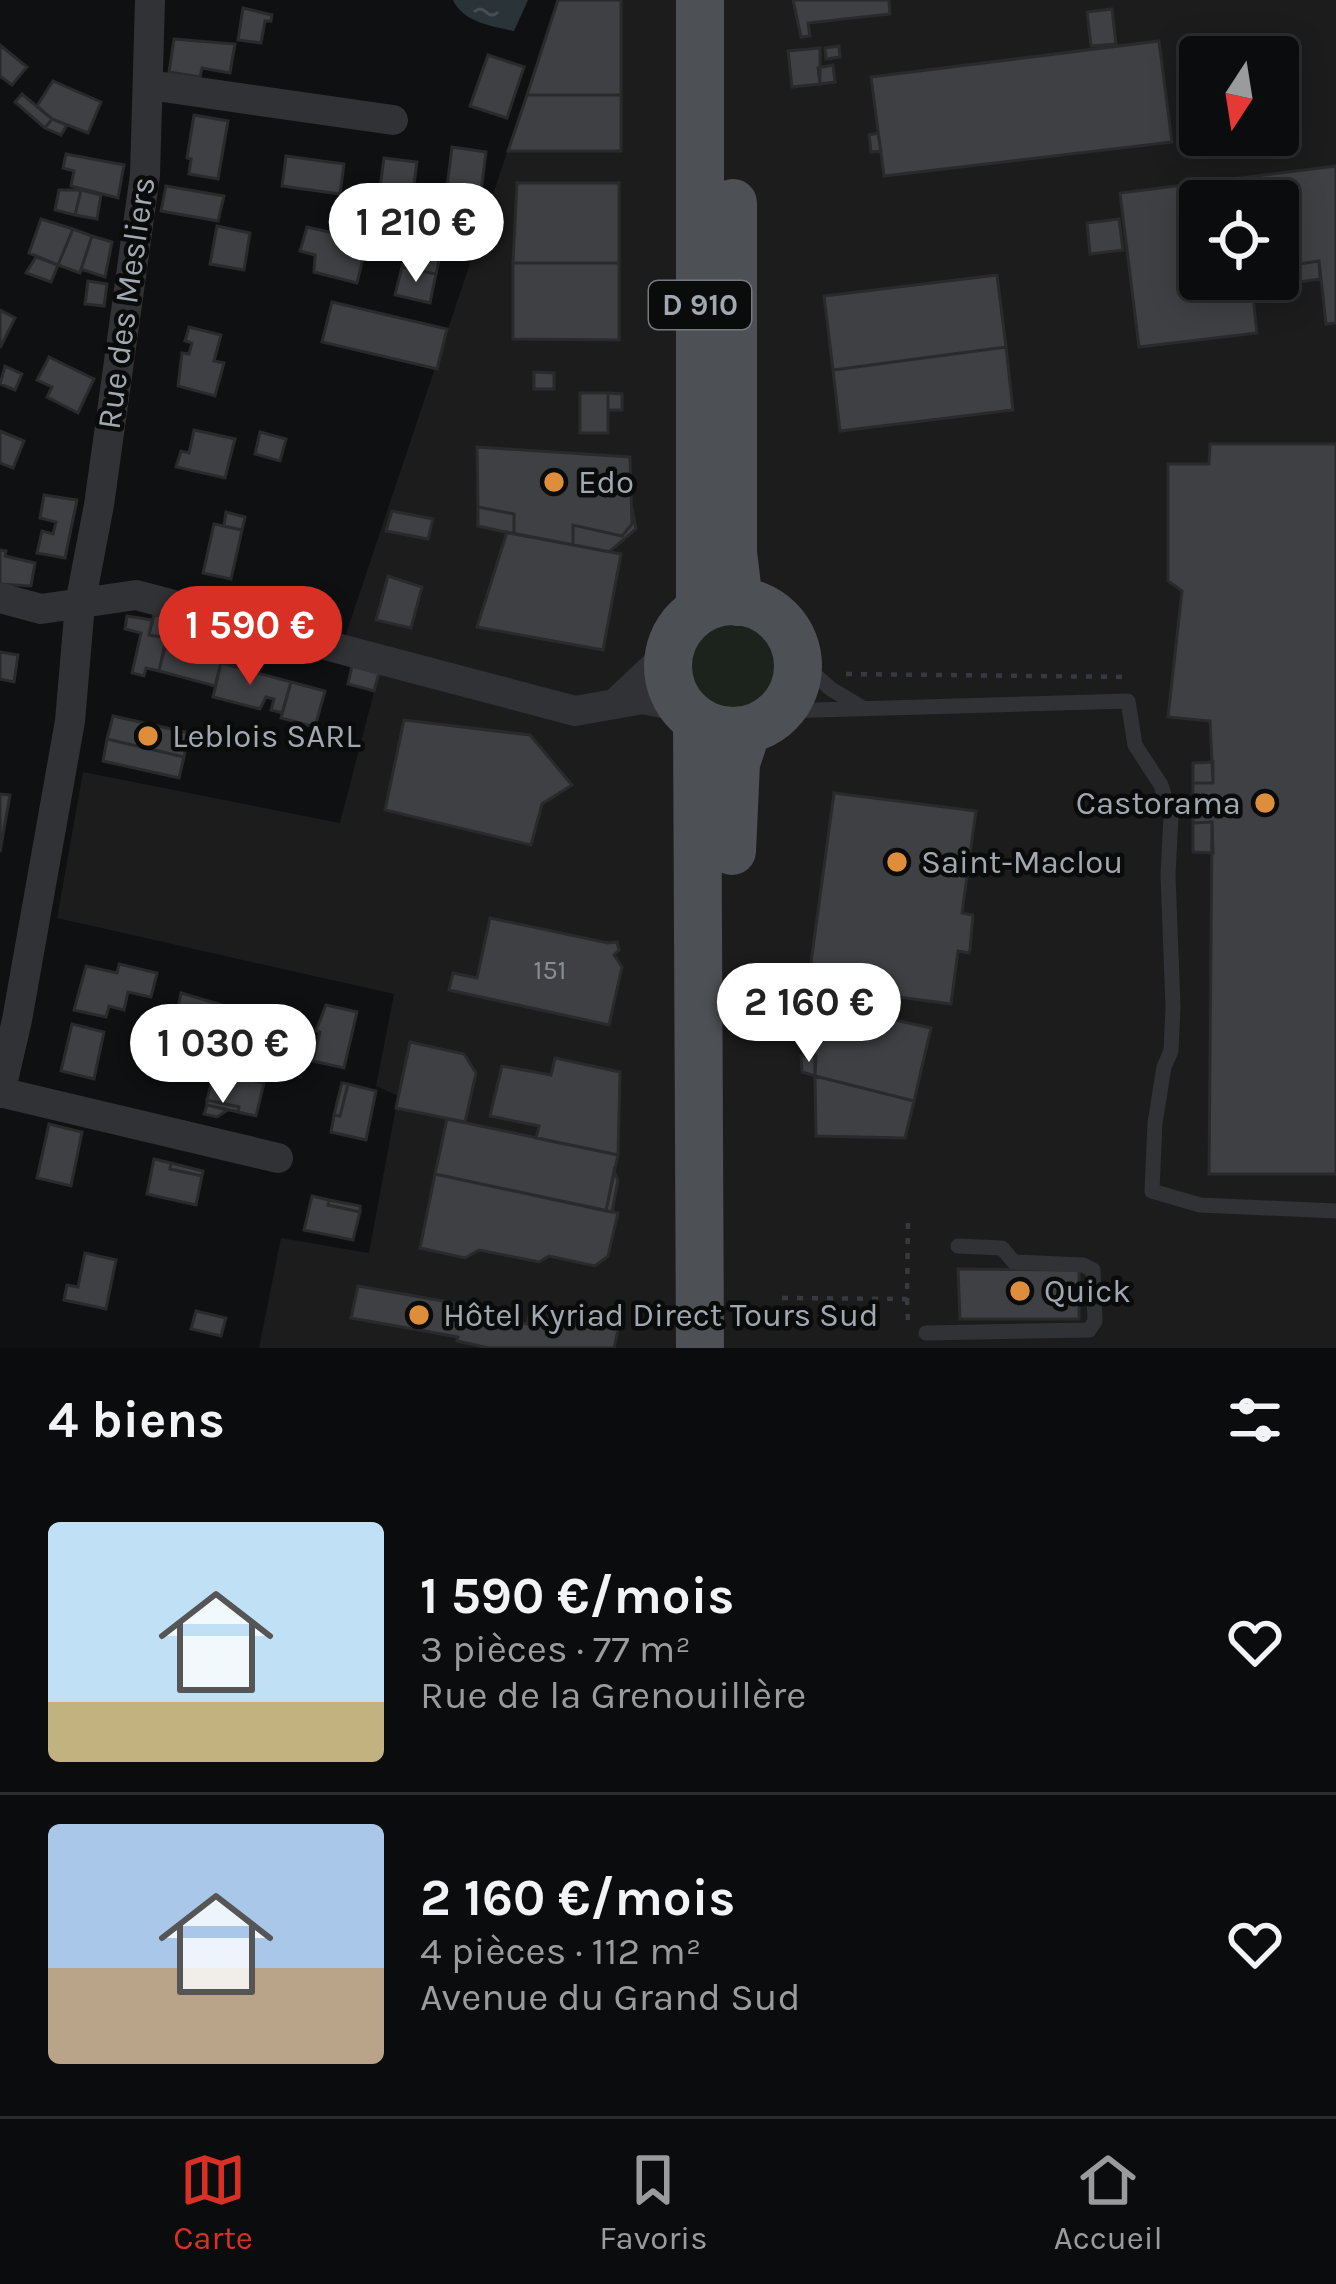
<!DOCTYPE html>
<html lang="fr">
<head>
<meta charset="utf-8">
<style>
	:root { --surface:#0b0c0d; --page:#191a1b; --text:#f1f3f6; --muted:#9a9b9d; --line:#2b2c2e; --accent:#d93025 }
	body { margin:0; font-family:Karla,sans-serif; background:var(--page); color:var(--text); height:100vh; display:flex; flex-direction:column; font-size:45px; white-space:nowrap }
	* { box-sizing:border-box; margin:0 }
	p { font-size:39px; color:var(--muted) }
	.icon { flex:none; width:66px; height:66px; fill:none; stroke:currentColor; stroke-width:2; stroke-linecap:round; stroke-linejoin:round }
	.map { position:relative; height:1348px; overflow:hidden }
	.drawer { display:flex; flex-direction:column; background:var(--surface); flex:1 }
	.drawer>* { flex:none }
	.needle { width:78px; rotate:192deg }
	.buttons { position:absolute; left:1179px; top:36px; display:grid; gap:24px }
	.buttons a { display:grid; place-items:center; width:120px; height:120px; border-radius:12px; background:var(--surface); box-shadow:0 6px 30px #0003,0 0 0 3px var(--line); font-size:60px }
	.price { position:absolute; translate:-50% -102px; padding:0 27px; border-radius:42px; background:#fff; color:#222; font-size:39px; line-height:78px; filter:drop-shadow(0 3px 6px #0008) }
	.price::after { content:''; position:absolute; left:50%; top:72px; width:36px; height:27px; margin-left:-18px; background:inherit; clip-path:polygon(0 0,100% 0,50% 100%) }
	.price.current { background:var(--accent); color:#fff }
	ul { padding:0; list-style:none }
	li { display:flex; align-items:center; gap:36px; height:300px; padding:0 48px }
	li+li { border-top:3px solid var(--line) }
	li span { display:grid; place-items:center; flex:none; width:336px; height:240px; border-radius:12px; color:#555 }
	li>.icon { margin-inline-start:auto }
	span .icon { width:144px; height:144px; fill:#fffc; stroke-width:1 }
	li b { font-size:51px }
	h2 { display:flex; justify-content:space-between; align-items:center; height:144px; padding:0 48px; font-size:51px }
	.dock { display:flex; justify-content:space-around; align-items:center; height:168px; border-top:3px solid var(--line); background:var(--surface); font-size:33px; color:var(--muted) }
	.dock a { display:grid; justify-items:center; gap:6px }
	.dock .current { color:var(--accent) }
	.map>svg:first-child { display:block }
</style>
</head>
<body>
<div class="map">
<svg width="1336" height="1348" viewBox="0 0 1336 1348">
	<defs>
		<pattern id="water-ripples" width="26" height="14" patternUnits="userSpaceOnUse" patternTransform="scale(3)"><rect width="26" height="14" fill="#2a3338"/><path d="M2 4q2-2 4 0t4 0M15 11q2-2 4 0t4 0" fill="none" stroke="#464e52"/></pattern>
	</defs>
	<rect width="100%" height="100%" fill="#0f1011"/>
	<path fill="#1c1c1d" fill-rule="evenodd" d="M558,0H1336V1348H259L281,1238L369,1253L398,1096L376,1086L394,994L57,918L83,772L340,823L382,661L341,649ZM1200,57H1278V135H1200ZM1200,201H1278V279H1200Z"/>
	<path fill="#1c231c" d="M689 665a46 46 0 1 1 92 0a46 46 0 1 1-92 0Z"/>
	<path fill="url(#water-ripples)" d="M453,0H528L514,31C491,26 463,22 453,0Z"/>
	<path fill="#3e4043" stroke="#2a2a2c" stroke-width="3" d="M558,0H621V95H527Z
		M793,0H889L890,14L808,23L810,36L801,37Z
		M243,8L272,15L271,21H265L261,43L238,40Z
		M1112,9L1116,44L1091,46L1087,12Z
		M174,39L235,44L230,73L202,68L200,77L169,72Z
		M1159,41L1172,142L884,176L871,77Z
		M0,45L27,67L12,85L0,76Z
		M839,46L840,57L826,59L825,48Z
		M820,48V84L792,87L788,51Z
		M488,55L524,67L507,118L470,106Z
		M833,65L835,82L820,84L818,68Z
		M53,81L101,102L88,133L52,119L37,106Z
		M22,94L52,119L45,128L15,102Z
		M527,95H621V151H508Z
		M194,115L228,121L218,179L189,174L191,159L187,158Z
		M52,119L67,125L61,135L45,128Z
		M878,133L881,151L871,152L869,135Z
		M452,147L486,152L480,201L446,196Z
		M66,154L124,165L118,198L71,186L74,171L63,168Z
		M286,156L344,164L340,194L282,186Z
		M384,158L417,162L411,207L378,202Z
		M1336,166V323L1326,324L1319,261L1278,267V201H1200V279H1251L1257,333L1139,347L1120,193Z
		M517,183H619V263H513Z
		M166,186L224,196L218,221L161,211Z
		M59,190H81L75,215L55,210Z
		M81,190L101,195L97,219L75,215Z
		M41,219L73,229L58,265L29,253Z
		M1119,219L1123,250L1090,254L1087,223Z
		M217,226L250,233L244,270L210,264Z
		M307,227L342,235L340,244L365,250L357,283L314,272L315,255L300,251Z
		M73,229L92,236L80,273L58,265Z
		M92,236L112,242L105,277L81,269Z
		M463,238L478,242L475,253L460,250Z
		M408,239L442,247L436,274L402,267Z
		M36,257L58,265L51,282L26,273Z
		M1319,261L1320,279L1252,289L1251,279H1278V267Z
		M513,263H619V340L513,339Z
		M402,267L436,274L430,303L395,295Z
		M997,275L1006,347L833,370L824,296Z
		M88,281L107,284L104,306L85,304Z
		M332,302L447,329L437,369L322,342Z
		M0,310L15,318L0,348Z
		M189,327L221,335L214,361L224,363L215,396L178,386L182,353L189,354L192,343L185,341Z
		M1006,347L1013,410L840,431L833,370Z
		M49,357L94,379L78,413L47,397L52,387L37,380Z
		M5,366L22,374L15,390L0,384Z
		M534,372L554,373V389H534Z
		M580,393H608V433H580Z
		M608,393L622,394V410H608Z
		M194,430L235,439L225,478L176,467L181,451L189,453Z
		M0,431L24,441L13,468L0,463Z
		M260,432L286,439L280,461L255,454Z
		M1210,444H1336V1174H1209L1212,822L1193,823V783H1213L1210,721L1168,717L1182,591L1168,581V464H1209Z
		M477,447L630,457L632,524L622,536L573,525V545L514,534V514L478,507Z
		M44,495L77,500L65,558L37,553L42,531L53,534L56,522L40,518Z
		M478,507L514,514V534L478,526Z
		M632,508L636,529L609,552L573,545V525L622,536L632,524Z
		M392,511L433,519L428,539L386,531Z
		M226,512L245,517L242,530L224,526Z
		M214,524L242,530L231,579L203,573Z
		M507,532L621,554L603,650L477,627Z
		M0,550L6,551L5,556L35,563L31,586L0,584Z
		M388,576L422,587L411,628L376,620Z
		M154,615L171,618L167,638L149,635Z
		M127,616L152,620L149,635L167,638L159,671L146,668L144,676L132,673L141,633L125,629Z
		M164,648L221,663L215,686L159,671Z
		M0,652L18,655L14,682L0,679Z
		M221,663L291,682L282,713L271,710L274,699L266,697L260,709L213,697Z
		M352,666L379,673L374,691L348,684Z
		M291,682L325,691L315,727L281,718Z
		M113,716L189,733L184,757L107,739Z
		M404,720L530,735L572,785L542,804L531,845L385,810Z
		M107,739L184,757L179,778L103,761Z
		M1213,762V783H1193V763Z
		M834,793L976,811L962,913L973,915L970,949L969,953L958,951L951,1004L808,985Z
		M0,794L10,795L0,852Z
		M1212,822L1213,853L1193,852V823Z
		M490,918L608,943L617,942L619,950L614,955L622,967L609,1025L449,990L453,973L477,978Z
		M119,964L157,973L151,997L128,992L124,1010L109,1006L106,1017L74,1010L86,966L117,973Z
		M181,993L226,1006L219,1037L174,1027Z
		M814,1002L931,1028L914,1101L815,1076Z
		M326,1005L357,1012L344,1068L313,1061L320,1032L316,1031Z
		M72,1024L104,1032L94,1079L61,1071Z
		M410,1042L464,1054L476,1073L465,1122L396,1108Z
		M801,1056H816L815,1076L802,1072Z
		M555,1058L620,1072L618,1155L536,1138L539,1126L490,1116L502,1066L551,1075Z
		M214,1072L264,1083L256,1116L238,1112L239,1107L207,1100Z
		M815,1076L914,1101L905,1138L816,1136Z
		M342,1083L348,1084L340,1116L334,1115Z
		M348,1084L376,1091L366,1140L331,1132L334,1115L340,1116Z
		M207,1100L239,1107L238,1112L207,1105Z
		M207,1105L228,1110L217,1117L204,1114Z
		M447,1119L618,1155L606,1211L435,1174Z
		M49,1124L82,1132L71,1186L37,1178Z
		M154,1159L171,1163L170,1169L202,1176L196,1205L147,1194Z
		M171,1163L203,1171L202,1176L170,1169Z
		M614,1171L618,1180L612,1212L606,1211Z
		M435,1174L618,1213L608,1256L595,1266L549,1256L539,1262L479,1250L465,1258L420,1248Z
		M312,1196L329,1200L328,1205L360,1212L353,1240L304,1230Z
		M329,1200L360,1206V1212L328,1205Z
		M85,1253L116,1260L106,1309L64,1300L67,1285L78,1287Z
		M958,1269L1079,1270V1319H960Z
		M358,1286L460,1304L459,1309L527,1324L530,1311L618,1330L614,1348H489L457,1341L458,1337L351,1318Z
		M196,1311L226,1318L221,1336L191,1329Z"/>
	<g fill="none" stroke-linecap="round" stroke-linejoin="round">
		<path stroke="#37393c" stroke-width="4.5" stroke-dasharray="6 9" stroke-linecap="butt" d="M846,674L1129,677
			M782,1298L907,1299L908,1221
			M907,1299L908,1323"/>
		<path stroke="#313235" stroke-width="15" d="M798,660L831,689L861,707
			M781,711L1128,701L1135,745L1161,785L1171,816L1168,875L1173,1007L1171,1051L1164,1067L1155,1123L1152,1191L1200,1205L1336,1211
			M926,1333L1089,1330L1095,1321L1093,1270L1083,1265L1014,1262L1002,1248L958,1246"/>
		<path stroke="#313235" stroke-width="30" d="M149,85L393,120
			M0,598L41,609L136,595L575,711L643,699L682,707
			M618,701L669,653
			M0,1092L278,1158
			M0,1093L17,1020L70,721L80,604L99,505L145,175L150,0"/>
		<path stroke="#4d5054" stroke-width="48" d="M700,0V610
			M733,203V553L739,602
			M668 666a65 65 0 1 1 130 0a65 65 0 1 1-130 0Z
			M697,722L700,1348
			M732,851L736,763L747,730"/>
	</g>
	<g fill="#de8e3a" stroke="#0a0b0b" stroke-width="4.5">
		<circle cx="554" cy="482" r="12"/>
		<circle cx="148" cy="736" r="12"/>
		<circle cx="1265" cy="803" r="12"/>
		<circle cx="897" cy="862" r="12"/>
		<circle cx="1020" cy="1291" r="12"/>
		<circle cx="419" cy="1315" r="12"/>
	</g>
	<g text-anchor="middle" dominant-baseline="central" stroke-width="9" stroke-linejoin="round" paint-order="stroke">
		<g font-size="27" fill="#898e95">
			<text x="550" y="970">151</text>
		</g>
		<rect fill="#0a0b0b" stroke="#74797e" stroke-width="3" x="649" y="281" width="102" height="48" rx="9"/>
		<g font-size="30" font-weight="bold" fill="#a2a8b0">
			<text x="700" y="305">D 910</text>
		</g>
		<g font-size="33" fill="#a2a8b0" stroke="#0a0b0b">
			<text transform="translate(126 303) rotate(-82)">Rue des Mesliers</text>
		</g>
		<g font-size="33" fill="#a2a8b0" stroke="#0a0b0b" text-anchor="start">
			<text x="578" y="482">Edo</text>
			<text x="172" y="736">Leblois SARL</text>
			<text x="1241" y="803" text-anchor="end">Castorama</text>
			<text x="921" y="862">Saint-Maclou</text>
			<text x="1044" y="1291">Quick</text>
			<text x="443" y="1315">Hôtel Kyriad Direct Tours Sud</text>
		</g>
	</g>
</svg>
<div class="buttons">
<a><svg class="needle" viewBox="-14 -14 28 28"><path d="M0-13l5 13h-10z" fill="#e53935"/><path d="M0 13l5-13h-10z" fill="#9a9b9d"/></svg></a>
<a><svg class="icon" aria-label="locate" viewBox="0 0 24 24"><circle cx="12" cy="12" r="6"/><path d="M12 2v4M12 18v4M2 12h4M18 12h4"/></svg></a>
</div>
<b class="price" style="left:416px;top:285px">1 210 €</b>
<b class="price current" style="left:250px;top:688px">1 590 €</b>
<b class="price" style="left:809px;top:1065px">2 160 €</b>
<b class="price" style="left:223px;top:1106px">1 030 €</b>
</div>
<section class="drawer">
<h2>4 biens<svg class="icon" aria-label="filters" viewBox="0 0 24 24"><path d="M4 7h16M4 17h16"/><circle cx="9" cy="7" r="2"/><circle cx="15" cy="17" r="2"/></svg></h2>
<ul>
<li><span style="background:linear-gradient(#bfe0f5 75%,#c2b280 0)"><svg class="icon" aria-label="home" viewBox="0 0 24 24"><path d="M3 11l9-7 9 7M6 9v11h12V9"/></svg></span><div><b>1 590 €/mois</b><p>3 pièces · 77 m²</p><p>Rue de la Grenouillère</p></div><svg class="icon" aria-label="heart" viewBox="0 0 24 24"><path d="M12 20l-8-8c-3-5 5-10 8-4 3-6 11-1 8 4z"/></svg></li>
<li><span style="background:linear-gradient(#a9c7e8 60%,#b9a48a 0)"><svg class="icon" aria-label="home" viewBox="0 0 24 24"><path d="M3 11l9-7 9 7M6 9v11h12V9"/></svg></span><div><b>2 160 €/mois</b><p>4 pièces · 112 m²</p><p>Avenue du Grand Sud</p></div><svg class="icon" aria-label="heart" viewBox="0 0 24 24"><path d="M12 20l-8-8c-3-5 5-10 8-4 3-6 11-1 8 4z"/></svg></li>
</ul>
</section>
<nav class="dock">
<a class="current"><svg class="icon" aria-label="map" viewBox="0 0 24 24"><path d="M3 6l6-2 6 2 6-2v14l-6 2-6-2-6 2zM9 4v14M15 6v14"/></svg>Carte</a>
<a><svg class="icon" aria-label="saved" viewBox="0 0 24 24"><path d="M7 4h10v16l-5-4-5 4z"/></svg>Favoris</a>
<a><svg class="icon" aria-label="home" viewBox="0 0 24 24"><path d="M3 11l9-7 9 7M6 9v11h12V9"/></svg>Accueil</a>
</nav>
</body>
</html>
